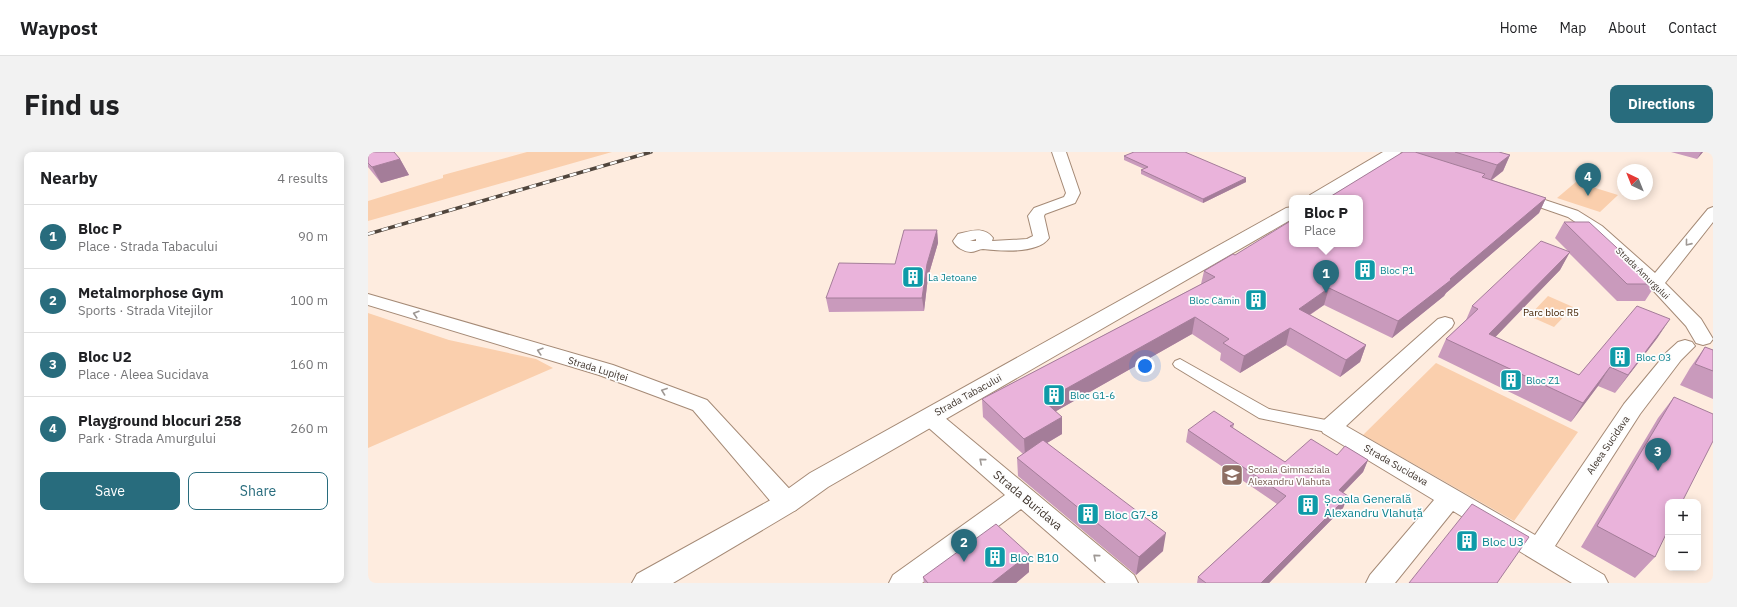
<!DOCTYPE html>
<meta charset="utf-8">
<style>
:root{--surface:#fff;--page:#f2f2f2;--text:#202124;--muted:#757577;--line:#e0e0e0;--accent:#286c7d}
body{margin:0;font-family:"IBM Plex Sans",sans-serif;background:var(--page);color:var(--text)}
.controls{position:absolute;right:12px;bottom:12px;display:grid;overflow:hidden;border-radius:8px;box-shadow:0 2px 10px #0003}
.controls button{width:36px;height:36px;display:grid;place-items:center;padding:0;border:0;border-bottom:1px solid var(--line);background:var(--surface);color:var(--text);font:20px sans-serif}
.compass{position:absolute;left:1249px;top:12px;width:36px;height:36px;border-radius:50%;background:var(--surface);box-shadow:0 2px 10px #0003;rotate:317deg}
.you{position:absolute;left:777px;top:214px;width:14px;height:14px;margin:-10px;border:3px solid #fff;border-radius:50%;background:#1a73e8;box-shadow:0 0 0 6px #1a73e833}
.badge{display:grid;place-items:center;width:26px;height:26px;border-radius:50%;background:var(--accent);color:#fff;font-size:13px;font-weight:700}
.pin{position:absolute;translate:-50% -33px;filter:drop-shadow(0 1px 2px #0008)}
.pin::after{content:'';position:absolute;top:21px;width:14px;height:12px;background:inherit;clip-path:polygon(0 0,100% 0,50% 100%)}
.popup{position:absolute;left:921px;top:43px;width:74px;height:52px;box-sizing:border-box;display:grid;place-content:center;border-radius:8px;background:var(--surface);filter:drop-shadow(0 1px 3px #0005);font-size:13px;white-space:nowrap;color:var(--muted)}
.popup b{font-size:15px;color:var(--text)}
.popup::after{content:'';position:absolute;left:50%;top:100%;margin-left:-8px;border:8px solid transparent;border-top-color:var(--surface)}
.list{margin:0;padding:0;list-style:none}
h2{display:flex;justify-content:space-between;align-items:center;height:52px;margin:0;padding:0 16px;font-size:17px}
h2 small{font-size:13px;font-weight:400;color:var(--muted)}
.list li{display:grid;grid-template-columns:26px 1fr auto;gap:12px;align-items:center;box-sizing:border-box;height:64px;padding:0 16px;border-top:1px solid var(--line)}
.list b{display:block;font-size:15px;white-space:nowrap}
.list p{margin:0;font-size:13px;white-space:nowrap;color:var(--muted)}
.list em{font-size:13px;font-style:normal;color:var(--muted)}
.actions{display:flex;gap:8px;padding:12px 16px}
.actions a{flex:1;padding:9px 0;border:1px solid var(--accent);border-radius:8px;text-align:center;font-size:14px;color:var(--accent)}
.actions .main{background:var(--accent);color:#fff}
.map{position:relative;flex:none;width:1345px;height:431px;overflow:hidden;border-radius:8px}
header{display:flex;align-items:center;gap:24px;box-sizing:border-box;height:56px;padding:0 20px;background:var(--surface);border-bottom:1px solid var(--line)}
header strong{font-size:19px}
nav{display:flex;gap:22px;margin-inline-start:auto;font-size:14px}
.intro{display:flex;align-items:center;justify-content:space-between;box-sizing:border-box;height:96px;padding:0 24px}
h1{margin:0;font-size:28px}
.button{padding:10px 18px;border-radius:8px;background:var(--accent);color:#fff;font-size:14px;font-weight:700}
main{display:flex;gap:24px;padding:0 24px}
aside{flex:1;background:var(--surface);border-radius:8px;box-shadow:0 2px 10px #0003}
.map>svg:first-child{display:block}
.green{fill:#facfad}
.lines{fill:none;stroke-linecap:round;stroke-linejoin:round}
.pedestrian-casing{stroke:#a58a76;stroke-width:2}
.minor-casing{stroke:#a58a76;stroke-width:2}
.tertiary-casing{stroke:#a58a76;stroke-width:2}
.pedestrian{fill:#fff;fill-rule:evenodd}
.minor{fill:#fff;fill-rule:evenodd}
.tertiary{fill:#fff;fill-rule:evenodd}
.rail-casing{stroke:#51463d;stroke-width:3.5}
.rail{stroke:#fdfdfd;stroke-width:2.5;stroke-dasharray:7;stroke-linecap:butt}
.wall{fill:#c99abc}
.shaded-wall{fill:#a47d99}
.building{fill:#eab3db;stroke:#a47d99}
.oneway{stroke:#9e9894}
.labels{text-anchor:middle;dominant-baseline:central;stroke-width:3.5;stroke-linejoin:round;paint-order:stroke}
.far-street-label{font-size:9px;fill:#3d322a;stroke:#fdfdfd}
.culture-label{font-size:10px;fill:#0d838f;stroke:#fdfdfd;text-anchor:start}
.park-label{font-size:10px;fill:#432100;stroke:#fdfdfd}
.street-label{font-size:10px;fill:#3d322a;stroke:#fdfdfd}
.education-label{font-size:10px;fill:#785e54;stroke:#fdfdfd;text-anchor:start}
.near-culture-label{font-size:12px;fill:#0d838f;stroke:#fdfdfd;text-anchor:start}
.near-street-label{font-size:12px;fill:#3d322a;stroke:#fdfdfd}
</style>
<header>
<strong>Waypost</strong>
<nav><a>Home</a><a>Map</a><a>About</a><a>Contact</a></nav>
</header>
<div class="intro"><h1>Find us</h1><a class="button">Directions</a></div>
<main>
<aside>
<h2>Nearby<small>4 results</small></h2>
<ul class="list">
<li><span class="badge">1</span><div><b>Bloc P</b><p>Place · Strada Tabacului</p></div><em>90 m</em></li>
<li><span class="badge">2</span><div><b>Metalmorphose Gym</b><p>Sports · Strada Vitejilor</p></div><em>100 m</em></li>
<li><span class="badge">3</span><div><b>Bloc U2</b><p>Place · Aleea Sucidava</p></div><em>160 m</em></li>
<li><span class="badge">4</span><div><b>Playground blocuri 258</b><p>Park · Strada Amurgului</p></div><em>260 m</em></li>
</ul>
<div class="actions"><a class="main">Save</a><a>Share</a></div>
</aside>
<div class="map">
<svg width="1345" height="431" viewBox="0 0 1345 431">
<rect width="100%" height="100%" fill="#feecdf"/>
<!-- green -->
<path class="green" d="M159,0h85l-244,69v-20l75,-23v-3z
M1208,30l42,13 -18,17 -43,-14z
M1180,144l25,11 -19,20 -25,-11z
M0,161l81,27 87,19 17,9 -185,80z
M1068,211l142,69 -64,89 -151,-86z"/>
<g class="lines">
<!-- pedestrian casing -->
<g class="pedestrian-casing">
<path id="pedestrian" d="M812,207l89,50 62,12 6,2 2,4 -2,4 -6,2 -72,-15 -84,-51 -2,-3 2,-3z"/>
</g>
<!-- minor casing -->
<g class="minor-casing">
<path id="minor" d="M684,0h14l14,41 -5,10 -30,11 -1,2 5,22c-11,16 -49,13 -66,11 -4,0 -8,3 -12,3 -7,0 -15,-5 -18,-11l5,-7c13,-3 26,-8 35,4l-1,3 35,-2 6,-3 -5,-20 6,-8 30,-11 2,-4zM608,87v2h-6z
M1150,39l60,20 24,15 53,47 53,-64 5,-2v15l-48,61 36,36 12,20 -3,4 -7,2 -7,-2 -10,-17 -36,-39 -60,-55 -22,-15 -55,-19 -2,-3 2,-3z
M0,142l245,71 94,35 89,96 3,7 -3,7 -9,3 -9,-3 -85,-100 -94,-35 -231,-70z
M1077,165l7,2 2,4 -2,4 -106,99 189,109 89,-131 43,-52 11,-10 7,-2 7,2 3,4 -14,14 -41,54 -85,132 49,29 4,8h-36l-119,-72 -58,72h-29l4,-8 64,-75 -111,-67 -3,-6 3,-6 115,-102z
M562,257l8,3 196,163 4,8h-32l-85,-74 -99,74h-33l4,-8 112,-80 -83,-73 -3,-5 3,-5z"/>
</g>
<!-- tertiary casing -->
<g class="tertiary-casing">
<path id="tertiary" d="M1015,0h18l-2,3 -71,43h-20l2,-3z
M924,55v12l-464,268 -32,23 -123,73h-41l5,-9 141,-78 32,-23 476,-265z"/>
</g>
<!-- pedestrian -->
<use href="#pedestrian" class="pedestrian"/>
<!-- minor -->
<use href="#minor" class="minor"/>
<!-- tertiary -->
<use href="#tertiary" class="tertiary"/>
<!-- rail casing -->
<g class="rail-casing">
<path id="rail" d="M0,82l283,-82"/>
</g>
<!-- rail -->
<use href="#rail" class="rail"/>
</g>
<!-- wall -->
<path class="wall" d="M0,0l32,7 9,16 -28,8 -13,-16z
M1049,0h82l11,3 -7,16 -11,9 54,18 -7,15 -93,80 -2,3 -52,42 -68,-33 -14,10 56,30 -6,17 -20,15 -54,-32 -46,28 -20,-13 1,-7 -29,-19 -136,77 6,23 -15,9 116,108 -27,24 -118,-99 -1,-18 6,-4 -40,-37 -1,-18 219,-115 3,-13 31,-16 182,-102z
M1303,0h32l-6,7z
M756,4l122,22v4l-43,21 -62,-29v-4l3,-1 -20,-9z
M1196,70l92,62 -11,17h-28l-48,-48 -9,17 -65,67 84,38 79,-38 -43,56 -17,-7 -27,36 -133,-65 8,-18 20,-19 6,-14 96,-55 -13,-13z
M569,78l1,13 -10,34 -4,34 -95,1 -3,-14 69,-34z
M1337,195l8,3v49l-33,-14 10,-17z
M1306,245l-19,160 -20,21 -54,-31 77,-129z
M866,272l-1,4 52,34 52,-7 31,5 -5,12 -20,21 5,3 -5,12 -74,75h-72l1,-6 79,-73 -91,-62 2,-12z
M661,402v18l-13,11h-92l-1,-6z"/>
<!-- shaded-wall -->
<path class="shaded-wall" d="M1333,0h2l-6,7z
M1142,3l-7,16 -13,10 7,-16z
M32,7l9,16 -28,8 -9,-16z
M878,26v4l-43,21v-4z
M1178,46l-7,15 -93,80 -2,3 -52,42 6,-17z
M569,78l1,13 -10,34 -4,34 -2,-13 5,-34z
M1202,100l-10,18 -80,83 9,-19z
M961,136l-5,17 -30,20 5,-16z
M827,165l-3,17 -148,84v-17z
M1302,167l-12,18 -43,56 13,-18z
M922,176l-4,17 -46,28 4,-17z
M998,193l-6,17 -20,15 6,-17z
M1242,215l-12,19 -27,36 12,-19z
M694,265v17l-37,22 -1,-17z
M1000,308l-5,12 -29,30 5,-12z
M980,344l-5,12 -74,75h-8z
M798,381l-3,18 -27,24 3,-18z
M661,402v18l-13,11h-24z"/>
<!-- building -->
<path class="building" d="M0,0h26l6,7 -28,8 -4,-4z
M766,0h51l61,26 -43,21 -62,-29 7,-3 -24,-11z
M1035,0h12l70,22 -3,3 64,21 -96,81 1,1 -53,41 -69,-33 -30,21 67,36 -20,15 -56,-32 -46,28 -21,-13 6,-4 -34,-22 -151,84 18,16 -38,22 -42,-40 233,-122 -11,-6 29,-17 2,1 57,-35v24h68v-46h-32z
M1087,0h44l11,3 -13,10z
M1196,70h25l67,62h-29z
M536,78h33l-10,34 -5,34h-96l13,-35 56,1z
M1173,89l29,11 -81,82 90,41 58,-69 33,13 -42,56 -18,-8 -27,36 -137,-64 32,-30 -6,-3z
M1337,195l8,3v21l-18,-7z
M1306,245l39,17v27l-31,61h-14v28l-13,27 -58,-31z
M846,259l20,13 -4,2 55,36 26,-23 26,16 8,-9 23,14 -29,30 9,6 -87,87h-55l-8,-6 88,-81 -98,-66z
M675,288l123,93 -27,24 -122,-99z
M1104,352l57,33 -32,46h-88z
M628,372l33,30 -37,29h-64l-5,-6z"/>
<!-- one-way arrows -->
<defs><path id="oneway-chevron" d="M-2-3.5L2.5 0L-2 3.5" fill="none" stroke-width="1.6" stroke-linecap="round" stroke-linejoin="round"/></defs>
<g class="oneway">
<use href="#oneway-chevron" transform="translate(1320 91) rotate(129)"/>
<use href="#oneway-chevron" transform="translate(48 162) rotate(-163)"/>
<use href="#oneway-chevron" transform="translate(172 199) rotate(-163)"/>
<use href="#oneway-chevron" transform="translate(296 239) rotate(-160)"/>
<use href="#oneway-chevron" transform="translate(614 309) rotate(-139)"/>
<use href="#oneway-chevron" transform="translate(728 405) rotate(-140)"/>
</g>
<!-- icons -->
<defs>
<g id="building-square" transform="scale(1.15)"><rect x="-9" y="-9" width="18" height="18" rx="4" fill="#0f9aa8" stroke="#fdfdfd"/><path d="M-4-6H4V6H1V3H-1V6H-4ZM-2.5-4.3h1.7v1.8h-1.7ZM.8-4.3h1.7v1.8H.8ZM-2.5-1h1.7V.8h-1.7ZM.8-1h1.7V.8H.8Z" fill="#fff"/></g>
<g id="school-square" transform="scale(1.15)"><rect x="-9" y="-9" width="18" height="18" rx="4" fill="#8d6e63" stroke="#fdfdfd"/><path d="M0-5L7-2L0 1L-7-2ZM-4 1L0 2.5L4 1V4Q0 6-4 4Z" fill="#fff"/></g>
</defs>
<g fill-rule="evenodd">
<use href="#building-square" x="997" y="118"/>
<use href="#building-square" x="545" y="125"/>
<use href="#building-square" x="888" y="148"/>
<use href="#building-square" x="1252" y="205"/>
<use href="#building-square" x="1143" y="228"/>
<use href="#building-square" x="686" y="243"/>
<use href="#school-square" x="864" y="323"/>
<use href="#building-square" x="940" y="353"/>
<use href="#building-square" x="720" y="362"/>
<use href="#building-square" x="1099" y="389"/>
<use href="#building-square" x="627" y="405"/>
</g>
<g class="labels">
<!-- far-street labels -->
<g class="far-street-label">
<text transform="translate(1275 121) rotate(44)">Strada Amurgului</text>
</g>
<!-- culture labels -->
<g class="culture-label">
<text x="1012" y="118">Bloc P1</text>
<text x="560" y="125">La Jetoane</text>
<text x="872" y="148" text-anchor="end">Bloc Cămin</text>
<text x="1268" y="205">Bloc O3</text>
<text x="1158" y="228">Bloc Z1</text>
<text x="702" y="243">Bloc G1-6</text>
</g>
<!-- park labels -->
<g class="park-label">
<text x="1183" y="160">Parc bloc R5</text>
</g>
<!-- street labels -->
<g class="street-label">
<text transform="translate(230 217) rotate(17)">Strada Lupiței</text>
<text transform="translate(600 243) rotate(-29)">Strada Tabacului</text>
<text transform="translate(1240 293) rotate(-56)">Aleea Sucidava</text>
<text transform="translate(1028 313) rotate(30)">Strada Sucidava</text>
</g>
<!-- education labels -->
<g class="education-label">
<text x="880" y="317">Scoala Gimnaziala<tspan x="880" dy="12">Alexandru Vlahuta</tspan></text>
</g>
<!-- near-culture labels -->
<g class="near-culture-label">
<text x="956" y="346">Școala Generală<tspan x="956" dy="14">Alexandru Vlahuță</tspan></text>
<text x="736" y="362">Bloc G7-8</text>
<text x="1114" y="389">Bloc U3</text>
<text x="642" y="405">Bloc B10</text>
</g>
<!-- near-street labels -->
<g class="near-street-label">
<text transform="translate(660 348) rotate(40)">Strada Buridava</text>
</g>
</g>
</svg>
<div class="controls">
<button>+</button>
<button>−</button>
</div>
<svg class="compass" viewBox="-18 -18 36 36"><path d="M0-13l5 13h-10z" fill="#e53935"/><path d="M0 13l5-13h-10z" fill="#757577"/></svg>
<div class="you"></div>
<div class="pin badge" style="left:958px;top:141px">1</div>
<div class="popup"><b>Bloc P</b>Place</div>
<div class="pin badge" style="left:596px;top:410px">2</div>
<div class="pin badge" style="left:1290px;top:319px">3</div>
<div class="pin badge" style="left:1220px;top:44px">4</div>
</div>
</main>
